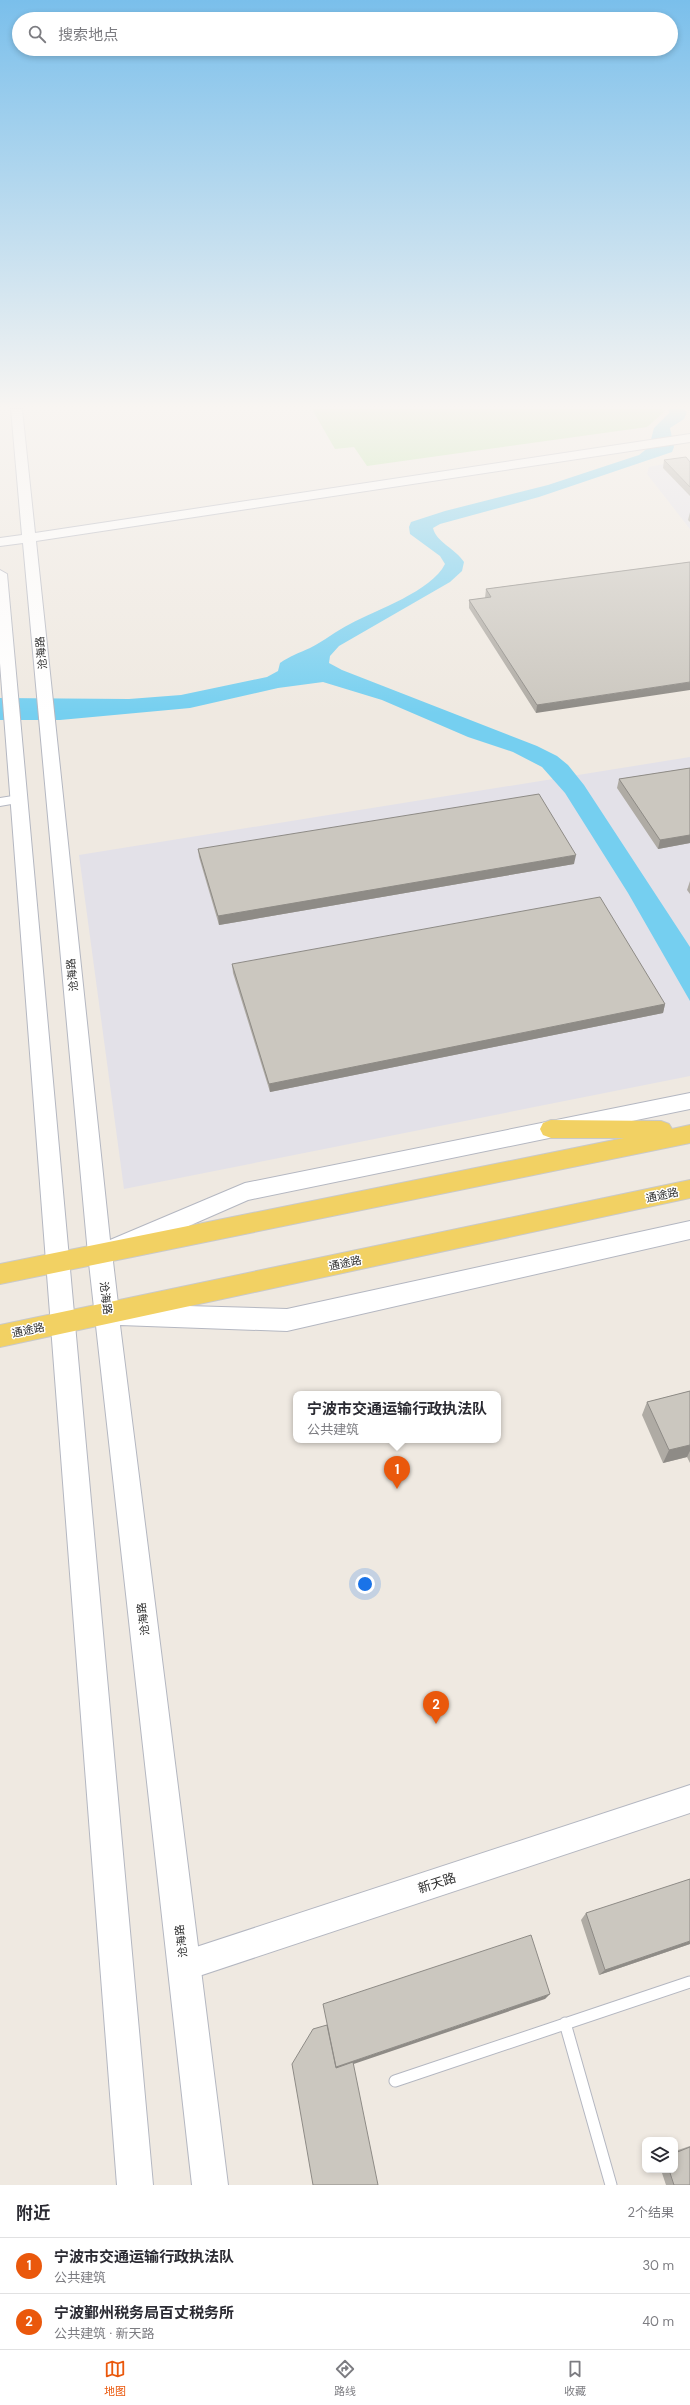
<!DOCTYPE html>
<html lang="zh">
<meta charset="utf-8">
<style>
:root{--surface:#fff;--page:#f2f2f3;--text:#2b2b33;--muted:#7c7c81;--line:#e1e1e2;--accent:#ea580c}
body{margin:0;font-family:"DM Sans","Noto Sans SC",sans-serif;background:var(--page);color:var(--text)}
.controls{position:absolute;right:12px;bottom:12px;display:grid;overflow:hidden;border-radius:8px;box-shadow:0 2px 6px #0003}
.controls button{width:36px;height:36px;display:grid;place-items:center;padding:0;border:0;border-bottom:1px solid var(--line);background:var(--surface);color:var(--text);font:20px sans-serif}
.you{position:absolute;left:365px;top:1584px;width:14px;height:14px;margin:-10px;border:3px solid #fff;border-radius:50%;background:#1a73e8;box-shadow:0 0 0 6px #1a73e833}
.badge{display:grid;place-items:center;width:26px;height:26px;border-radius:50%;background:var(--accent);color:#fff;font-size:13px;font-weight:700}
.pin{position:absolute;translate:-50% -33px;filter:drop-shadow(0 1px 2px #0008)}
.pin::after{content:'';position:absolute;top:21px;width:14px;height:12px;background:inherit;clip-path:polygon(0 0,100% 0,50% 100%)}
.popup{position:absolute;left:293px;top:1391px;width:208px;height:52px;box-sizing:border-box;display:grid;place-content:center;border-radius:8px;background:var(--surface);filter:drop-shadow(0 1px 3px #0005);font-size:13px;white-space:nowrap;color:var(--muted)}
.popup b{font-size:15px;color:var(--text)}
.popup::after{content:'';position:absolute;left:50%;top:100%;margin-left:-8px;border:8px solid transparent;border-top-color:var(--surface)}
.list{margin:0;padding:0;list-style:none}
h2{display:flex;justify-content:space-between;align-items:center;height:52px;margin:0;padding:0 16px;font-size:17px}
h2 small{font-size:13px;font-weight:400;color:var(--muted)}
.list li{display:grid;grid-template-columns:26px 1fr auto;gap:12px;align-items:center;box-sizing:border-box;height:56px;padding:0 16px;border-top:1px solid var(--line)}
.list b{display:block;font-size:15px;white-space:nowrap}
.list p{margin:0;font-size:13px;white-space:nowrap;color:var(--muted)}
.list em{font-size:13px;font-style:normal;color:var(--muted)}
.icon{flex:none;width:22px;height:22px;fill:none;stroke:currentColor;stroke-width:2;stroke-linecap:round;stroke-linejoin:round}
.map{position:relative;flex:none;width:690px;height:2185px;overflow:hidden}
.search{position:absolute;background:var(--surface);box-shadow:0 2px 6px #0003;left:12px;right:12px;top:12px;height:44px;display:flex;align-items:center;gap:10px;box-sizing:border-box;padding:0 14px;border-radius:22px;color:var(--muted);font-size:15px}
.sheet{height:164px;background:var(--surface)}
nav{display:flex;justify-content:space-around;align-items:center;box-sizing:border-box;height:56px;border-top:1px solid var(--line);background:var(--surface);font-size:11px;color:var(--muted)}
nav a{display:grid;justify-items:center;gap:2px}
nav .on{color:var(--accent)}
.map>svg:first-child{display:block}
.industrial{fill:#e3e1e8}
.green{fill:#b6e59e}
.water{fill:#75cff0}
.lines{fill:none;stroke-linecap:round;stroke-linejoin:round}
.service-casing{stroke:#b4b7c1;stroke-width:13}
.minor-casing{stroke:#b4b7c1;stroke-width:2}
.tertiary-casing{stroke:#b4b7c1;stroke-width:2}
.secondary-casing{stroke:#b4b7c1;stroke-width:2}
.primary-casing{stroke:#c9c9c9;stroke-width:2}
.service{stroke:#fff;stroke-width:11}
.minor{fill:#fff;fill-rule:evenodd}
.tertiary{fill:#fff;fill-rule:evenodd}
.secondary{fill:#fff;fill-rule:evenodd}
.primary{fill:#f2d163;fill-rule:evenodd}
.wall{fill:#afaba4}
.shaded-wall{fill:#8e8b86}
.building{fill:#cbc7bf;stroke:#8e8b86}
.labels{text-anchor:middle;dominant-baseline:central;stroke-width:3;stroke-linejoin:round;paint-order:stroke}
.street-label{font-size:11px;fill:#2e2e2e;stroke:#fff}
.near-street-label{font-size:13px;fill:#2e2e2e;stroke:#fff}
</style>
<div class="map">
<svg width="690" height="2185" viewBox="0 0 690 2185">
<rect width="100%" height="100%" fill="#efe9e1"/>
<!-- industrial -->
<path class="industrial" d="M690,459v70l-43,-55 2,-7z
M690,757v319l-566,113 -45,-334z"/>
<!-- green -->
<path class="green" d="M312,409h350l2,3 -17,15 -280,39 -13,-19 -19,2z"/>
<!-- water -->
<path class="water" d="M669,409h15l3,3 -3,7 -14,9 4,19 -2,5 -133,45 -99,27 -7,4c3,14 23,21 31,34l-2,9 -12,11 -111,64 -9,10 -1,7 13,7 195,76 20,10 11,9 16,20 106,162v54l-62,-108 -63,-100 -23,-26 -29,-15 -45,-15 -86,-37 -59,-18 -45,6 -88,20 -130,12h-60v-22l129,1 52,-4 86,-18 11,-6 2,-8c10,-7 19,-10 30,-15 14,-7 26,-17 40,-24 26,-14 82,-33 95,-60l-5,-8 -30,-22 -1,-7 2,-5 34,-11 103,-26 91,-30 10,-8 5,-19 15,-15z"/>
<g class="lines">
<!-- service casing -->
<g class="service-casing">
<path id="service" d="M565,2023l46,162
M395,2081l295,-99"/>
</g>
<!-- minor casing -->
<g class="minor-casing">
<path id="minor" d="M19,795l6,4 -2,3 -23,4v-8z"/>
</g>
<!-- tertiary casing -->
<g class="tertiary-casing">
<path id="tertiary" d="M690,1785v28l-506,168 -11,-4 -4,-11 4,-11 11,-4z"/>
</g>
<!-- secondary casing -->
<g class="secondary-casing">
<path id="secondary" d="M11,409h11l13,124 655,-99v8l-654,99 74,699 135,-57 445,-90v16l-442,91 -121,53 -8,3 -7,-3 6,51 169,5 403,-88v18l-403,92 -167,-6 108,860h-36l-104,-931 -65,-711 -23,3v-8l22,-3z
M0,570l7,4 146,1611h-36l-117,-1522z"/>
</g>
<!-- primary casing -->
<g class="primary-casing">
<path id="primary" d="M551,1120l110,1 8,3 3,5 18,-4v18l-690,141v-20l624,-126h-73l-8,-3 -3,-6 3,-6z
M690,1180v18l-690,149v-22z"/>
</g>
<!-- service -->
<use href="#service" class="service"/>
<!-- minor -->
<use href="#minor" class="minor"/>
<!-- tertiary -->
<use href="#tertiary" class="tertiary"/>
<!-- secondary -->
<use href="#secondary" class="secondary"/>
<!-- primary -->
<use href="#primary" class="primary"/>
</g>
<!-- wall -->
<path class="wall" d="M664,460l26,2v34l-27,-28z
M690,512v10l-2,-2z
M690,562l-154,151 -67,-105v-8l16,-2 1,-9z
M690,768v75l-32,6 -41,-61 2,-9z
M198,849l376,15 -355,61 -20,-68z
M690,881v13l-3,-4z
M232,964l433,40 -2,9 -393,79 -37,-119z
M690,1391v72l-3,-6 -24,6 -21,-48 5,-13z
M586,1913l104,31 -91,31 -18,-55z
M690,2146v39h-24l-5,-15h14v-19z"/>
<!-- shaded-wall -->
<path class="shaded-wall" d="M690,682v8l-154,23 1,-8z
M690,835v8l-32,6 2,-9z
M576,855l-2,9 -355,61 -1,-9z
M665,1004l-2,9 -393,79 -1,-8z
M690,1445v6l-3,6 -24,6 6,-13z
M690,1941v3l-91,31 6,-5z
M550,1994l-5,5 -209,71v-3z"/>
<!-- building -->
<path class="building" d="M686,457l4,5v25l-26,-27z
M690,562v120l-153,23 -68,-105 22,-3 -5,-8z
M690,768v67l-30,5 -41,-61z
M539,794l37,61 -358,61 -20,-67z
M600,897l65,107 -396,80 -37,-120z
M690,1391v54l-21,5 -22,-48z
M690,1879v62l-85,29 -19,-57z
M531,1935l19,59 -214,73 -13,-63z
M327,2025l9,43 17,-6 25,123h-65l-21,-121 21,-35z
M690,2147v38h-16l-5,-15h6v-17z"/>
<!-- sky -->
<linearGradient id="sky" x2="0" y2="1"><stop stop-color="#7abfeb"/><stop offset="0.57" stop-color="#f8f5f2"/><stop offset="1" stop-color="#f8f5f2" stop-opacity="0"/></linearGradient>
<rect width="690" height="714" fill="url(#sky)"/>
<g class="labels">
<!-- street labels -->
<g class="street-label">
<text transform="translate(41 653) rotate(-96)">沧海路</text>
<text transform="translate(72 975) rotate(-96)">沧海路</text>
<text transform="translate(662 1195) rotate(-12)">通途路</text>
<text transform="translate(345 1263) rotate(-12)">通途路</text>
<text transform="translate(106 1298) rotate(83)">沧海路</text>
<text transform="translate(28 1330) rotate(-12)">通途路</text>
<text transform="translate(143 1619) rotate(-97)">沧海路</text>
<text transform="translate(181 1941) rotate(-97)">沧海路</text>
</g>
<!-- near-street labels -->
<g class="near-street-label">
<text transform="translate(437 1883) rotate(-18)">新天路</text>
</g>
</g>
</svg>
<div class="controls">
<button><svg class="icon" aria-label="layers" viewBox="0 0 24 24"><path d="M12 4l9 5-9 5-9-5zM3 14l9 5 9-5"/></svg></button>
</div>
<div class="you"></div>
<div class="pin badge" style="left:397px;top:1489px">1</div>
<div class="popup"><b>宁波市交通运输行政执法队</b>公共建筑</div>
<div class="pin badge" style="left:436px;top:1724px">2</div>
<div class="search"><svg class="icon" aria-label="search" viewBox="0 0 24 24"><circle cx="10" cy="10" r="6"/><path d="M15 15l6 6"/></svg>搜索地点</div>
</div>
<section class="sheet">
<h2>附近<small>2个结果</small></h2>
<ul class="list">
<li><span class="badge">1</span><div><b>宁波市交通运输行政执法队</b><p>公共建筑</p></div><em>30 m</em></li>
<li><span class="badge">2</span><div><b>宁波鄞州税务局百丈税务所</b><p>公共建筑 · 新天路</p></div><em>40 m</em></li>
</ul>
</section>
<nav>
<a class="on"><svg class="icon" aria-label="map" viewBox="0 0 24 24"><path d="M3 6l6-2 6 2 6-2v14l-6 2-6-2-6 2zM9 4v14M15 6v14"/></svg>地图</a>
<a><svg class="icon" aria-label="directions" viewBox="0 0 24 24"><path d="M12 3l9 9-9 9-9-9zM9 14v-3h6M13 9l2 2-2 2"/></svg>路线</a>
<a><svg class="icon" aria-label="saved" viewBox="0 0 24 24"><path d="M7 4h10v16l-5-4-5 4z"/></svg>收藏</a>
</nav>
